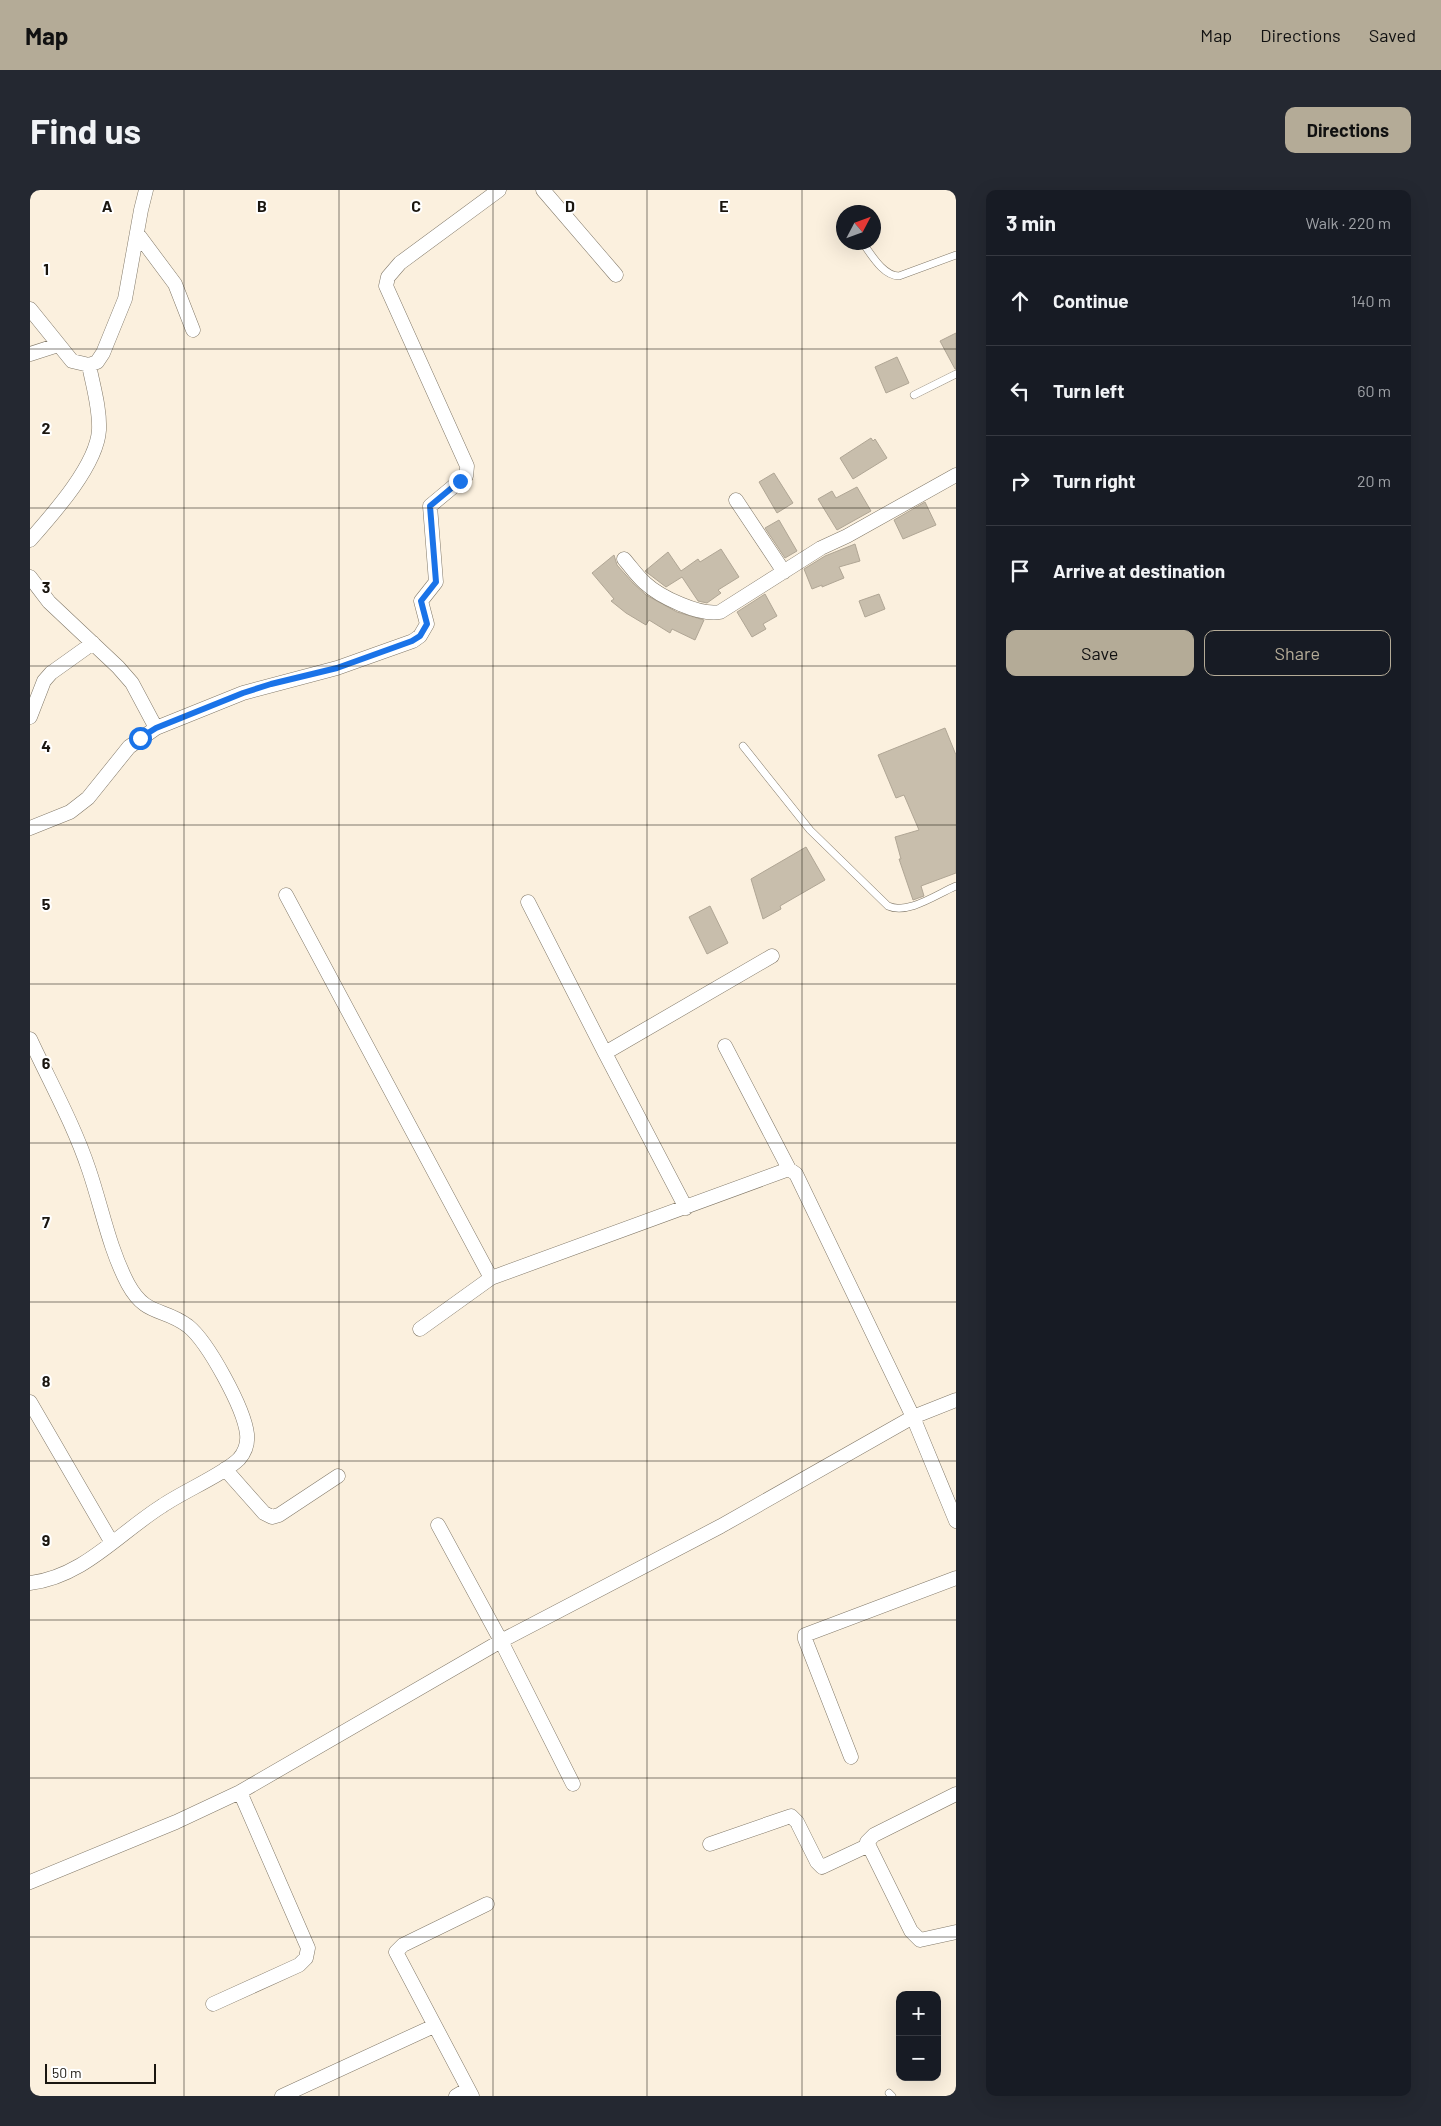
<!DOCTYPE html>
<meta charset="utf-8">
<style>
:root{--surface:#171b24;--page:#242831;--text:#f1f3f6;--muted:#9ea1a6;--line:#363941;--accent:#b4ab97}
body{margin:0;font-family:Barlow,sans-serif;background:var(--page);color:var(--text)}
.controls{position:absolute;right:15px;bottom:15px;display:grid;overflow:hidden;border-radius:10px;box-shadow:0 5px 20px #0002}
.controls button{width:45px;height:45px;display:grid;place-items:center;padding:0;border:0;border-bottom:1px solid var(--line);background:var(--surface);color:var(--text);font:25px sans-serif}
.compass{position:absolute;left:806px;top:15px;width:45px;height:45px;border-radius:50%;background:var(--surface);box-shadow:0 5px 20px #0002;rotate:49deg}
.scale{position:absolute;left:15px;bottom:12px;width:111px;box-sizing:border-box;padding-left:5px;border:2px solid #1a1610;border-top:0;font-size:14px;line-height:18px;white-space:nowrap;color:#1a1610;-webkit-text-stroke:4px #fff;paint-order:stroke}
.stop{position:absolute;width:15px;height:15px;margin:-11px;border:4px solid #1a73e8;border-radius:50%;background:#fff}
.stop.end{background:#1a73e8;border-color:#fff;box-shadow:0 1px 5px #0008}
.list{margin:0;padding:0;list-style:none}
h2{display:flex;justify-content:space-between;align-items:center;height:65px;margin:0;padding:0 20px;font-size:21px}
h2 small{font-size:16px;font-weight:400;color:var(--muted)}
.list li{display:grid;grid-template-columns:32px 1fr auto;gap:15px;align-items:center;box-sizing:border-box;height:90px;padding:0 20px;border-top:1px solid var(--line)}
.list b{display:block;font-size:19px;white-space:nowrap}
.list em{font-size:16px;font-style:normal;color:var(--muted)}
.actions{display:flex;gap:10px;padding:15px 20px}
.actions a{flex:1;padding:11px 0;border:1px solid var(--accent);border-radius:10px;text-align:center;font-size:18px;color:var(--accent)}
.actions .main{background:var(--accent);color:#111}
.icon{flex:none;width:28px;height:28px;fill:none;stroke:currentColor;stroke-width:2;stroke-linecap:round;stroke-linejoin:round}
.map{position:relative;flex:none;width:926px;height:1906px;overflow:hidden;border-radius:10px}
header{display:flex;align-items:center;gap:30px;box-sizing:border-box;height:70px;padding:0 25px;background:var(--accent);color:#111}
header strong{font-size:24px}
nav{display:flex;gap:28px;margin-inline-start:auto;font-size:18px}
.intro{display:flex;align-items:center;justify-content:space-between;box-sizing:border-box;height:120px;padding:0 30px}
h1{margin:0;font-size:35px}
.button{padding:12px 22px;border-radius:10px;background:var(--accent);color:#111;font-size:18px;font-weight:700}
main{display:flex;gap:30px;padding:0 30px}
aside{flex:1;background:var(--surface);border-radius:10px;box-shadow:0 5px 20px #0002}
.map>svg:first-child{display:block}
.building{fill:#c8beac;stroke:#b0a695}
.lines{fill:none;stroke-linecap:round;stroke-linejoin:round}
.service-casing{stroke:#817868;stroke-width:8}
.minor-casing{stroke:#817868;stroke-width:15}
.service{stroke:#fff;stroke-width:7}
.minor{stroke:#fff;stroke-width:14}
.route{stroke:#1a73e8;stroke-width:6}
.grid{fill:none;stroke:#1a1610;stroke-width:1;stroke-opacity:0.55}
.grid-label{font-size:16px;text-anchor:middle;font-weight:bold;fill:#1a1610;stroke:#fff;stroke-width:4;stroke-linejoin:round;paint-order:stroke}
</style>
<header>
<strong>Map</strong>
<nav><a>Map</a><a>Directions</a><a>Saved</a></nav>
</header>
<div class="intro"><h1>Find us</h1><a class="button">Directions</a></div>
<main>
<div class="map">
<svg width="926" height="1906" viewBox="0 0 926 1906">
<rect width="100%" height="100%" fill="#fbf0de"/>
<!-- building -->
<path class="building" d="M926,143v36h-1l-15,-28z
M867,167l12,26 -23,10 -11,-26z
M841,248l2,3 2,-2 12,19 -34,21 -13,-21z
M744,283l19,30 -16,10 -18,-31z
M827,297l14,24 -34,19 -19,-31 14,-8 4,7z
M895,312l11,23 -33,14 -9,-19z
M749,330l18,31 -12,7 -20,-30z
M825,354l5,17 -21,6 5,11 -22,9v-2l-10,4 -8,-20 21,-13z
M691,359l18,28 -21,13 3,3 -14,10 -9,-2 -16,-24 -16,10 -21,-16 23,-19 13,19 17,-12 2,3z
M584,365l3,10 16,18 13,12 31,17 27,8 -9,20 -23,-11 -2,4 -21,-13 -3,5 -20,-12 -15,-12 3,-2 -22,-26z
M735,404l12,22 -14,8 3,5 -14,8 -15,-25z
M849,404l6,15 -20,8 -6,-16z
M915,538l11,27v118l-35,13 3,10 -11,4 -14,-41h2l-6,-22 24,-7 -15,-35 -8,3 -18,-43z
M776,657l19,33 -45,26 1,3 -18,10 -12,-40z
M680,716l18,37 -21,11 -18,-37z"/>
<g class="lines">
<!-- service casing -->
<g class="service-casing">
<path id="service" d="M832,52c9,12 21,34 37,34l57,-21
M884,205l42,-21
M713,556l67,84 78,76c20,9 49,-12 68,-20
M859,1903l3,3"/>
</g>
<!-- minor casing -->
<g class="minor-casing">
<path id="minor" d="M513,0l73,85
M107,43l38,51 18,46
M0,119l42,52 17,4 8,-3 6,-9 22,-54 16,-89 5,-20
M0,164l28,-9
M706,310l48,72
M0,350c23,-26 67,-75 69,-110 1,-22 -6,-44 -10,-65
M594,369c7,8 13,17 21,24 15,14 55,33 75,29l101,-64 26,-12 109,-61
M0,387l19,25 69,65 14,16 24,45
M0,527l14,-36 7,-8 42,-30
M0,638l40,-16 18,-14 41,-51 27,-19 87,-35 94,-25 76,-27 7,-5 7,-12 -6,-23 15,-19 -6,-76 36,-30 1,-10 -81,-180 2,-9 12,-14 99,-73
M256,705l205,383
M498,712l77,151
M0,849c20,43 44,86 59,131 13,38 20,78 39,114 18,33 35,23 60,42 20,16 56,82 59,108 1,9 -2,18 -8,25 -15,15 -57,33 -77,47 -43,27 -79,71 -132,77
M695,856l64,123
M656,1018l-81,-155 167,-97
M390,1139l71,-51 298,-109 7,5 117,243 43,104
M0,1212l82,141
M195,1279l39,44 8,4 7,-2 59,-39
M408,1335l63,116 72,143
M821,1567l-46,-118v-4l151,-57
M926,1604l-82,41 -7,7 44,89 9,9 36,-8
M680,1654l81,-28 6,6 20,40 5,5 47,-22
M0,1692l146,-60 64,-30 261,-151 220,-115 192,-109 43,-17
M183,1814l86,-39 7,-7 2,-10 -68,-156
M252,1906l152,-70
M426,1906l12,-7
M442,1906l-76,-144 7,-7 84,-41"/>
</g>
<!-- service -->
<use href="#service" class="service"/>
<!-- minor -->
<use href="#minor" class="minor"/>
</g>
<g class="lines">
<!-- route -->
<path class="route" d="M110,548l16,-10 87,-35 28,-9 66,-16 75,-27 8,-5 7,-12 -6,-23 15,-19 -6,-76 30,-25"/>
</g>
<!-- grid -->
<path class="grid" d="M154,0v1906M309,0v1906M463,0v1906M617,0v1906M772,0v1906M0,159h926M0,318h926M0,476h926M0,635h926M0,794h926M0,953h926M0,1112h926M0,1271h926M0,1430h926M0,1588h926M0,1747h926"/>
<g class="grid-label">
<text x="77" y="22">A</text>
<text x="232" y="22">B</text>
<text x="386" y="22">C</text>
<text x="540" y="22">D</text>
<text x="694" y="22">E</text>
<text x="16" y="85">1</text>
<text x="16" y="244">2</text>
<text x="16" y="403">3</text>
<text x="16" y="562">4</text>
<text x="16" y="720">5</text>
<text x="16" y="879">6</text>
<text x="16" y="1038">7</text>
<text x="16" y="1197">8</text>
<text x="16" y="1356">9</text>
</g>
</svg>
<div class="controls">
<button>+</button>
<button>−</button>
</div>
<svg class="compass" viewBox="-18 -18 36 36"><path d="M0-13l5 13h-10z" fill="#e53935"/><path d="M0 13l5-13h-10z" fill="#9ea1a6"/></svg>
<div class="scale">50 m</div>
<div class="stop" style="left:110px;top:548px"></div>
<div class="stop end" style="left:430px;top:291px"></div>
</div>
<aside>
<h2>3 min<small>Walk · 220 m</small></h2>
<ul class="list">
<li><svg class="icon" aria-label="ahead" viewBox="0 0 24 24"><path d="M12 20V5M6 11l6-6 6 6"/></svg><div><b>Continue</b></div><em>140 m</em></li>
<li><svg class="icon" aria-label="left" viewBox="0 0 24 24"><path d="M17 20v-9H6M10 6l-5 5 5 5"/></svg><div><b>Turn left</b></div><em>60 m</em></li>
<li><svg class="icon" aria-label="right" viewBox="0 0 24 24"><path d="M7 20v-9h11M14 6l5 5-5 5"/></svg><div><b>Turn right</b></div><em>20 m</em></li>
<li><svg class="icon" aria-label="arrive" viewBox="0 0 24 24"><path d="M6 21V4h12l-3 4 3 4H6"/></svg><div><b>Arrive at destination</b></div></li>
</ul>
<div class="actions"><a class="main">Save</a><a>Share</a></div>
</aside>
</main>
